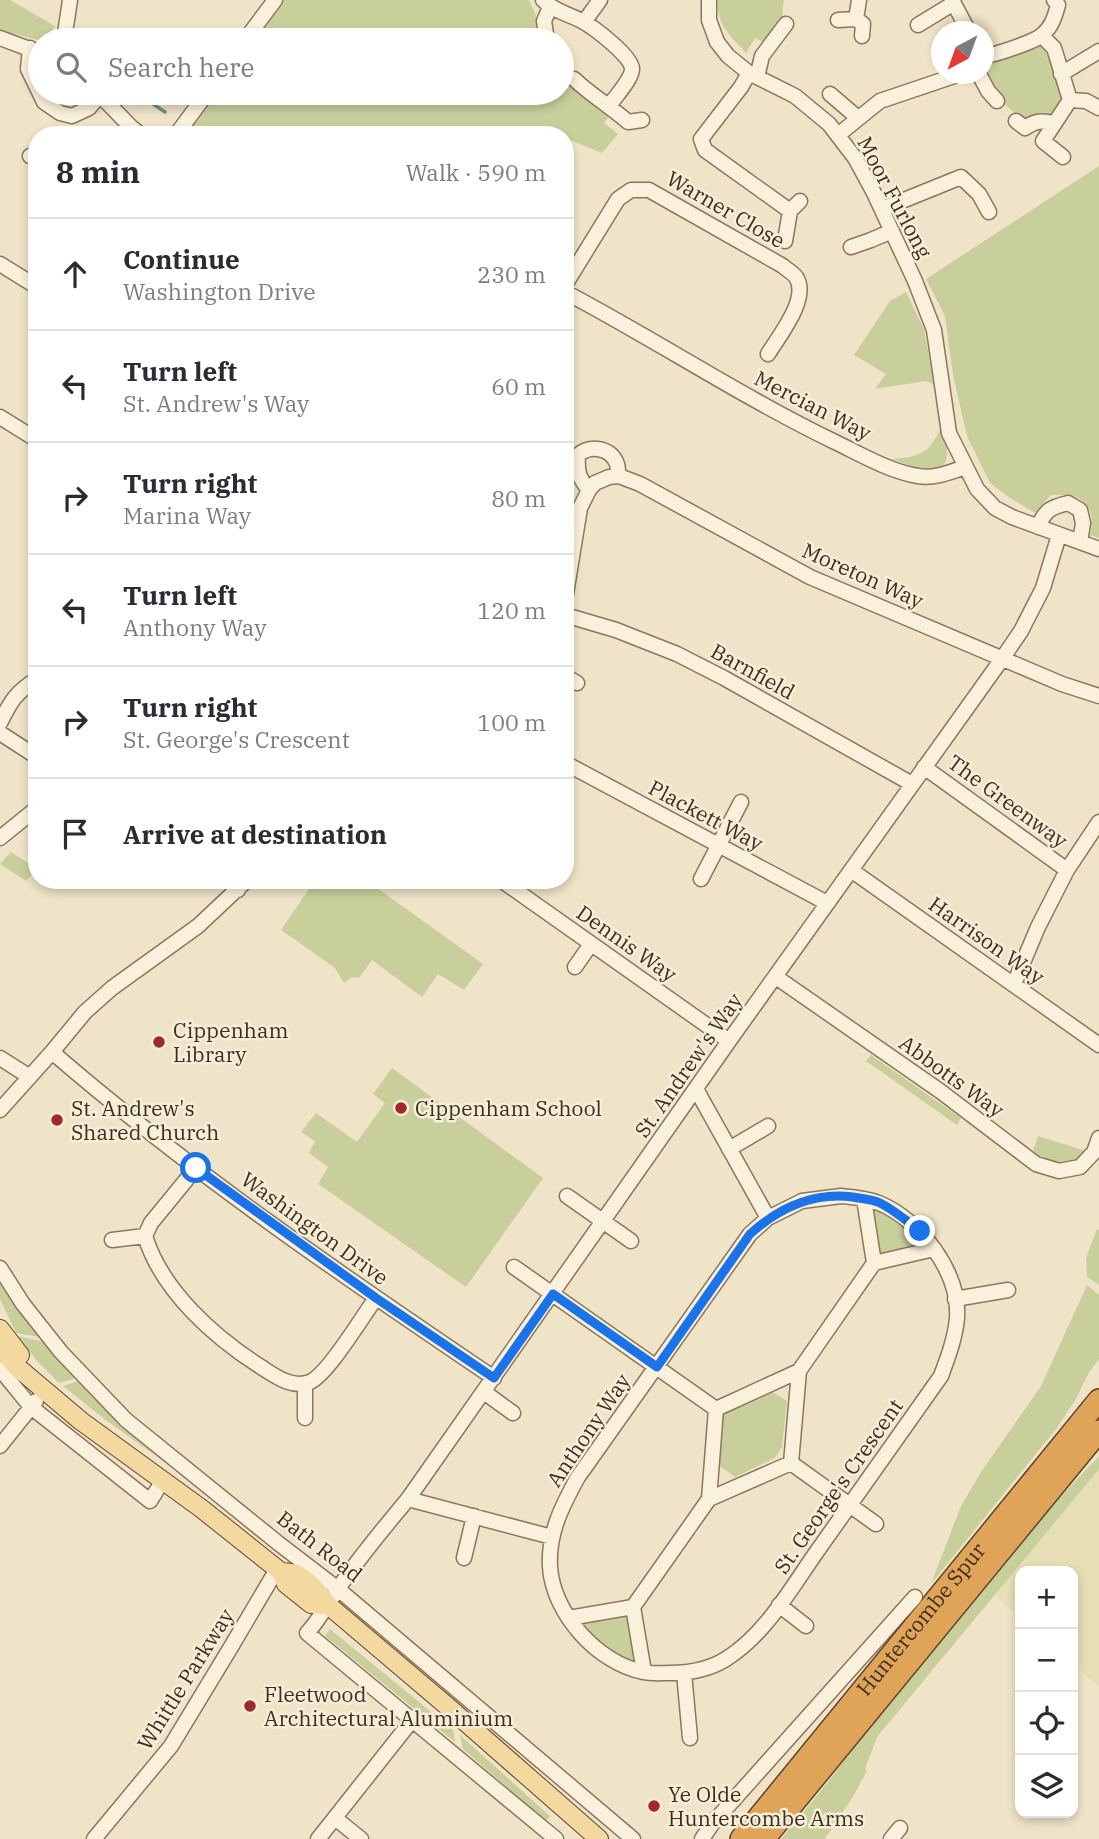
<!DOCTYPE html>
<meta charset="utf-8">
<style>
:root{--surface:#fff;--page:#f2f2f3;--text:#2b2b33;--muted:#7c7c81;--line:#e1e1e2}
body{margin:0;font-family:"IBM Plex Serif",serif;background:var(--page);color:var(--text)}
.controls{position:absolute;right:21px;bottom:21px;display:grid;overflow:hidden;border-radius:14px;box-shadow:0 4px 10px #0003}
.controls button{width:63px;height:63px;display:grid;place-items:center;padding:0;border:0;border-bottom:2px solid var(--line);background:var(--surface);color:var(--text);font:35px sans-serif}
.compass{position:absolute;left:931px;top:21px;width:63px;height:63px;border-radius:50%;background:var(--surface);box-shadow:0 4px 10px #0003;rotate:221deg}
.stop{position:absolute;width:21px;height:21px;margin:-16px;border:5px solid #1a73e8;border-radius:50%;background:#fff}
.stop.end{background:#1a73e8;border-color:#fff;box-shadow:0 2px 7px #0008}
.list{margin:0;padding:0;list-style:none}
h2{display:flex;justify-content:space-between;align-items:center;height:91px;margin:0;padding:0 28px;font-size:30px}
h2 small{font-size:23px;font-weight:400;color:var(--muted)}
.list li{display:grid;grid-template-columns:46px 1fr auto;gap:21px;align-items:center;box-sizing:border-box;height:112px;padding:0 28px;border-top:2px solid var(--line)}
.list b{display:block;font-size:26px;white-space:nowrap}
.list p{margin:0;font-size:23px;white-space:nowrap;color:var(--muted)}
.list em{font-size:23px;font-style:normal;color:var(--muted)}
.icon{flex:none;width:38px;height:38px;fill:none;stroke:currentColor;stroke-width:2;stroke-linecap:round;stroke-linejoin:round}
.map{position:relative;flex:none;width:1099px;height:1839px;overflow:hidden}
.search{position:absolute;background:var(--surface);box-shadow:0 4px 10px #0003;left:28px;top:28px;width:546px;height:77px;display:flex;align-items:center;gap:18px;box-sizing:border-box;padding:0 24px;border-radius:38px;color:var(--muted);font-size:26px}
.panel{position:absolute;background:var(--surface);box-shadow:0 4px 10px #0003;left:28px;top:126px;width:546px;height:763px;border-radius:28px}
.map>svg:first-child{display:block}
.farmland{fill:#e6deb5}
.green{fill:#c9cf9b}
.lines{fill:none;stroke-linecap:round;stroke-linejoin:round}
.stream{stroke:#6f938a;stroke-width:3.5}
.minor-casing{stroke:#8d765c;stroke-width:17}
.major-casing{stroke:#5b4430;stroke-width:20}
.highway-casing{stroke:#5b4430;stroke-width:24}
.minor{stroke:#faf1dc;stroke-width:14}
.major{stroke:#f3d9a0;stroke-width:18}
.highway{stroke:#e0a458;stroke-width:21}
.route{stroke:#1a73e8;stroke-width:9}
.poi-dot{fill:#9e2a2b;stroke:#f7eed8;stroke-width:2.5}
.labels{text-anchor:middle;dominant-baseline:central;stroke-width:5;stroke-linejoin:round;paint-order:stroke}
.street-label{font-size:21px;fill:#3d2e20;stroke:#f7eed8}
.poi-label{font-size:21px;fill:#3d2e20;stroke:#f7eed8;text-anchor:start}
</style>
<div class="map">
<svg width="1099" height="1839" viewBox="0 0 1099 1839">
<rect width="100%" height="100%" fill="#f0e4c8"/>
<!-- farmland -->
<path class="farmland" d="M1099,1469v218l-26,-23v-93h-53v47l-26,-24z"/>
<!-- green -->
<path class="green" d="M0,0h10l45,26 -7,9 -10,5 -38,-10z
M282,0h247l12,27 3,13h-292z
M718,0h66l-2,17 -16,24 -3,1 -8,-4 -9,15c-15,-17 -30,-28 -28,-53z
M1036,44l5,1 6,8h3l6,29 7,17 -11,17 -12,-1 -15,4c-18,-10 -42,-32 -41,-54l21,-10z
M562,72l5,2 -1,4 17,8 5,5 -2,9 24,15 -6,8 14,11 -16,19 -37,-15v-3h-9l-22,-9 -6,9h-352l36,-42h350z
M1099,166v372l-9,-3c7,-32 -9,-42 -39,-40l-16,18 -25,-15 -20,-15 -23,-47 -14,-61 -8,-59 -19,-37z
M906,292l18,37 10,55 -8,-3 -51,8 11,-15 -32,-19 36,-54z
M942,425c2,9 5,19 5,28 1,30 -41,11 -55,6 29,-2 38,-6 50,-34z
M11,852l26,17 -11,12 -26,-17z
M315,880h51l117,84 -19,26 -26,-16 -16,23 -50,-37 -13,18 -7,-1 -8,6 -9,-15 -54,-38z
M871,1055l90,63 -4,7 -91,-64z
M392,1068l151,110 -77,109 -148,-103 10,-17 -19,-14 6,-12 -14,-9 15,-19 41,29 28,-39 -12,-9z
M1038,1136l48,15c-18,20 -33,16 -53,0z
M871,1205l18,7 36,31 -3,4 -43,8z
M1097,1229l2,1v55l-12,-8 -1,-19z
M0,1274l45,64 -29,-5 -16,-34z
M1087,1285l12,10v64l-11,15 -12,25 -20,30 -125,155 30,-78 20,-34 60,-86z
M17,1336l33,7 30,34 -21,6 -20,-20z
M83,1379l150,132 -126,-90 -44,-35z
M768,1389l19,12 -5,46 -7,11 -40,19 -21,-15 4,-43 9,-12z
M1099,1456v13l-222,268 -12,32 2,2 -13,24 -29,44h-44l39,-47 43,-56 184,-225z
M627,1610l9,51 -4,1c-20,-10 -37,-20 -53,-37l4,-9z
M330,1629l123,101 2,12 -130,-106z
M460,1735l90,81 -4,5 -83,-72z"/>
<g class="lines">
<!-- stream -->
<path class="stream" d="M137,93l28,19"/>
<!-- minor casing -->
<g class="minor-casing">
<path id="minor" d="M543,0c11,11 25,14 39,21 11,6 50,35 50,48 0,10 -17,28 -23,37
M709,0v20l8,22 11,14 21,17 46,23 34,28 26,34 19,35 41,88 19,49 15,103 28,56 18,19 17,9 87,32
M952,0l17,32
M856,19l3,-19
M838,20l18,-1 7,5 -1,12
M584,22l16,-22
M918,25l36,-22
M1042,36l12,12 16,52 -27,41 20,16
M0,38l40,15
M64,40l6,-40
M245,40l30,-40
M547,40l-3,-19 6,-14
M30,48l-2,21 16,33 16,11 12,3 17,-8 11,-13
M984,56c11,-1 50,-14 58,-21 10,-8 13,-19 16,-30l-4,-5
M749,73l-8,14 -40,52 4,11 85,61
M979,74l9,17 9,10
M1061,74l38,-23
M757,77l5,-21 24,-32
M574,79c17,16 37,28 54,43l14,-2
M98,93l33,34 10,8
M830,94l28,24
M1070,100l16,1 13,7
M1016,121l9,7c10,-7 17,-8 29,-5
M176,135l31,-42
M838,135l42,-34 80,-27
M30,156l7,2
M882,209l79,-32 18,17 10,18
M785,241l5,-30 10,-10
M851,247l20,-7 21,-9
M0,264l37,23
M565,285l53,-86 13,-9h18l134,76c3,3 10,7 13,11 14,21 -17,59 -28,77
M565,292c91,48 177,105 270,150 25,12 56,30 83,34 16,3 33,-4 47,-9
M0,417l37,23
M589,490c-11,-13 -12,-19 -11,-35 13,-11 33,-7 39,9 1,4 1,8 2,12
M1038,527c7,-17 13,-20 30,-24l12,7 3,13 -3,19
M565,600l15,-92 9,-18 6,-7 14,-6 10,-1 21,8 170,93 252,107 37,12
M565,615l51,15 61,24 47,24 188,106
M565,676l12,7
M0,723c11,-22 15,-30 37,-44
M0,733l37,24
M565,763l262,140
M924,767l143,103
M0,838l37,-30
M851,870l248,175
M701,879l40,-77
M227,880l11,10
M501,880l228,161
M575,967l16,-23
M776,977l164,114 96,73 23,7 21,-4 14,-15 5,-14
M1014,984l24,-57 29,-57 32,-48
M52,1052c139,120 291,224 442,326
M0,1058l30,19
M696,1089l72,129
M0,1110l52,-58 33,-40 27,-24 86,-62 49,-46
M729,1149l39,-23
M196,1168l-45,55 -6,13c17,55 69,101 116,131 14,9 31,22 49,15 18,-8 52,-65 66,-84
M567,1196l64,45
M841,1196c12,1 26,2 38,7 41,17 81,69 78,115 -2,21 -9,39 -16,58 -41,58 -82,116 -123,174 -27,38 -52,84 -92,109 -16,10 -37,14 -56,14 -9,0 -18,1 -27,-1 -45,-9 -90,-58 -93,-105 -2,-34 12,-61 28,-90l172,-243 18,-16 34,-17z
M864,1199l10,64
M112,1240l33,-4
M874,1263l60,-14
M514,1267l202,142
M0,1268l23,36 38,48 65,68 152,123 60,46 295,250
M955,1299l53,-9
M0,1369l31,38 119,94 12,-19
M799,1371l-8,92 -82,36 7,-90z
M799,1371l75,-108
M305,1384v34
M484,1392l29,21
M0,1446l36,-45
M791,1463l85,61
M408,1499l144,38
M464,1558l10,-42
M779,1605l27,21
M633,1607l76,-108
M633,1607l11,65
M569,1618l64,-11
M684,1673l6,65
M335,1818l26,21
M94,1839l77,-93 60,-99 46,-78
M318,1839l95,-120
M556,1839l-249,-206c13,-14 20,-29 31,-44 21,-32 46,-61 70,-90l321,-458 273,-382 19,-28 22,-43 16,-53
M702,1839l10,-15 203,-227
M891,1839l9,-11"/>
</g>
<!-- major casing -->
<g class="major-casing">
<path id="major" d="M0,1329l20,26
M0,1348l17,19 64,54 121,88 79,63 5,12 25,20 17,1
M281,1572c6,1 13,0 17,3 12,7 22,19 30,30l119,101 152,133"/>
</g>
<!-- highway casing -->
<g class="highway-casing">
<g id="highway">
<path id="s1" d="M741,1839l358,-439"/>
<path d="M764,1839l335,-408"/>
</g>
</g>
<!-- minor -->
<use href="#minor" class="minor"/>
<!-- major -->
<use href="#major" class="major"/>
<!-- highway -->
<use href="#highway" class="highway"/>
</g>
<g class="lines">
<!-- route -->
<path class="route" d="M196,1168l180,130 118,80 59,-84 104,73 93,-133c29,-26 64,-42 103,-37 9,2 19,2 27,6 14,7 27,18 40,28"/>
</g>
<!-- markers -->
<g class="poi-dot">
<circle cx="159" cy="1042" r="7"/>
<circle cx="401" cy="1108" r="7"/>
<circle cx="57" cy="1120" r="7"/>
<circle cx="250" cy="1706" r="7"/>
<circle cx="654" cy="1806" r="7"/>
</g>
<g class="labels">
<!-- street labels -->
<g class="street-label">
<text transform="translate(895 197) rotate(62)">Moor Furlong</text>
<text transform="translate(726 209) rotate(30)">Warner Close</text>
<text transform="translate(813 405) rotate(27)">Mercian Way</text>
<text transform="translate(863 575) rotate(24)">Moreton Way</text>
<text transform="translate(753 671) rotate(29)">Barnfield</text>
<text transform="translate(1008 801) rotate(36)">The Greenway</text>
<text transform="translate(706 815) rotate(28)">Plackett Way</text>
<text transform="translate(987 940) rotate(35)">Harrison Way</text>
<text transform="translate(627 943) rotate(35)">Dennis Way</text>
<text transform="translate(688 1065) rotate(-55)">St. Andrew's Way</text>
<text transform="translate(952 1076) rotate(36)">Abbotts Way</text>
<text transform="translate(315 1228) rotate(36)">Washington Drive</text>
<text transform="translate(588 1430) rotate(-56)">Anthony Way</text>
<text transform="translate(838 1486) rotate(-55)">St. George's Crescent</text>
<text transform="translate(320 1546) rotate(38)">Bath Road</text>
<text stroke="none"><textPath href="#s1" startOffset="284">Huntercombe Spur</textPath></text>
<text transform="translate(185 1679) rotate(-58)">Whittle Parkway</text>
</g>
<!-- poi labels -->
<g class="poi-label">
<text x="173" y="1030">Cippenham<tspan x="173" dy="24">Library</tspan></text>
<text x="71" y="1108">St. Andrew's<tspan x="71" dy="24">Shared Church</tspan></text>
<text x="415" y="1108">Cippenham School</text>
<text x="264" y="1694">Fleetwood<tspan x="264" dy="24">Architectural Aluminium</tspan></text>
<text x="668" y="1794">Ye Olde<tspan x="668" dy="24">Huntercombe Arms</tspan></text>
</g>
</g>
</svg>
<div class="controls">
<button>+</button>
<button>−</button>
<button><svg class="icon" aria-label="locate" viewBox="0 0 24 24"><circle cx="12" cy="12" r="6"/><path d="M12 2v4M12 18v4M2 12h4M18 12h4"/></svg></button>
<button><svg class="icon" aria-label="layers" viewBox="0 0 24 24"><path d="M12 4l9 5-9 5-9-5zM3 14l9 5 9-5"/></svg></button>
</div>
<svg class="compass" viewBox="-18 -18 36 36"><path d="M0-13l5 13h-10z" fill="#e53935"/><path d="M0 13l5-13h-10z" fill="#7c7c81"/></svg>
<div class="stop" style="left:196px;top:1168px"></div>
<div class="stop end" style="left:920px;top:1231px"></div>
<div class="search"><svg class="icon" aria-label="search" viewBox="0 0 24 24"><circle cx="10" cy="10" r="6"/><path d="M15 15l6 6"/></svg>Search here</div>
<section class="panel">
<h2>8 min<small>Walk · 590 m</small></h2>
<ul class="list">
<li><svg class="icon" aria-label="ahead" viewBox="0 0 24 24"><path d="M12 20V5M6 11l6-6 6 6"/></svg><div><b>Continue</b><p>Washington Drive</p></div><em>230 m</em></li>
<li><svg class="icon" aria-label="left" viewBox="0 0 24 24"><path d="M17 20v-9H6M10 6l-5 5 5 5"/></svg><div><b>Turn left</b><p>St. Andrew's Way</p></div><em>60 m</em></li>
<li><svg class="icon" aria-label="right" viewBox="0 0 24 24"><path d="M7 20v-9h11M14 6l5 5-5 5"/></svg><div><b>Turn right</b><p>Marina Way</p></div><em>80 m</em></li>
<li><svg class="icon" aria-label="left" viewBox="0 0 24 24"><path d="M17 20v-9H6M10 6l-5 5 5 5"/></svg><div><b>Turn left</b><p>Anthony Way</p></div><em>120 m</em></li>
<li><svg class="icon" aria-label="right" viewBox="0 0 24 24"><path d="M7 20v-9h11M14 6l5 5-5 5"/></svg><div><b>Turn right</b><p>St. George's Crescent</p></div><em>100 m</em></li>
<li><svg class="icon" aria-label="arrive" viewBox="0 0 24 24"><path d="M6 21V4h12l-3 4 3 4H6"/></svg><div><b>Arrive at destination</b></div></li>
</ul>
</section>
</div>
